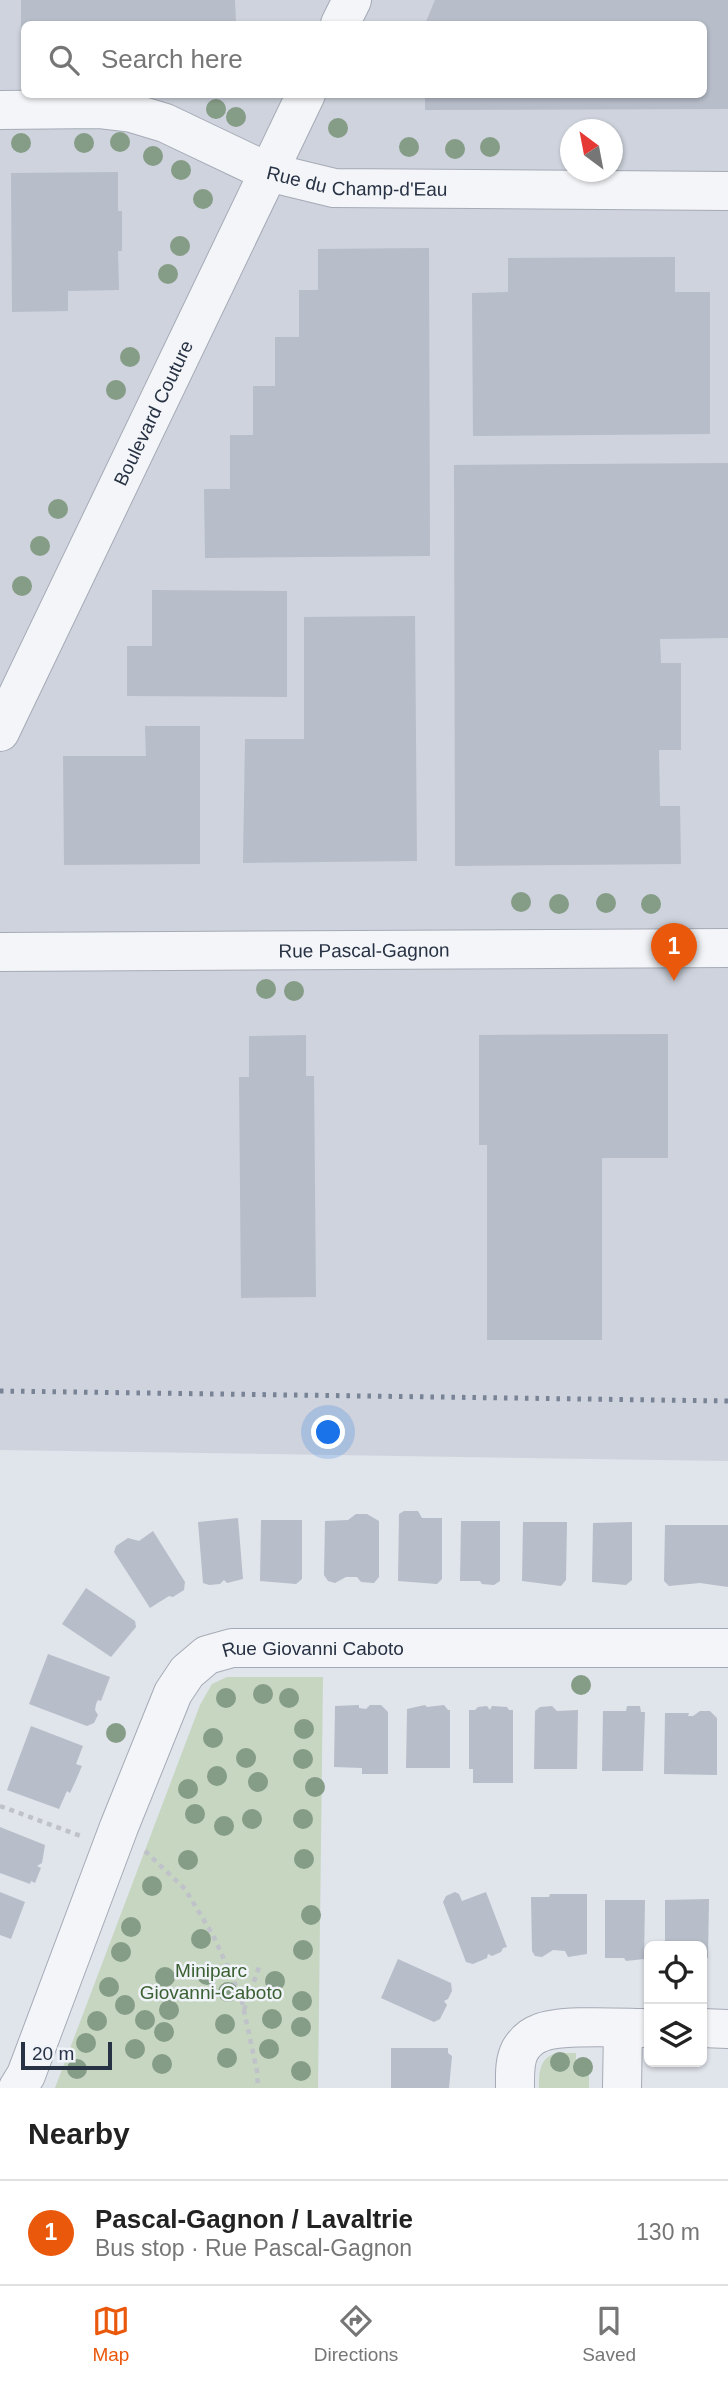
<!DOCTYPE html>
<meta charset="utf-8">
<style>
:root{--surface:#fff;--page:#f2f2f2;--text:#222;--muted:#767676;--line:#e0e0e0;--accent:#ea580c}
body{margin:0;font-family:Arial,sans-serif;background:var(--page);color:var(--text)}
.controls{position:absolute;right:21px;bottom:21px;display:grid;overflow:hidden;border-radius:10px;box-shadow:0 2px 5px #0004}
.controls button{width:63px;height:63px;display:grid;place-items:center;padding:0;border:0;border-bottom:2px solid var(--line);background:var(--surface);color:var(--text);font:35px sans-serif}
.compass{position:absolute;left:560px;top:119px;width:63px;height:63px;border-radius:50%;background:var(--surface);box-shadow:0 2px 5px #0004;rotate:328deg}
.scale{position:absolute;left:21px;bottom:18px;width:91px;box-sizing:border-box;padding-left:7px;border:4px solid #273244;border-top:0;font-size:19px;line-height:24px;white-space:nowrap;color:#273244;-webkit-text-stroke:5px #f0f3f8;paint-order:stroke}
.you{position:absolute;left:329px;top:1433px;width:24px;height:24px;margin:-18px;border:5px solid #fff;border-radius:50%;background:#1a73e8;box-shadow:0 0 0 10px #1a73e833}
.badge{display:grid;place-items:center;width:46px;height:46px;border-radius:50%;background:var(--accent);color:#fff;font-size:23px;font-weight:700}
.pin{position:absolute;translate:-50% -58px;filter:drop-shadow(0 2px 4px #0008)}
.pin::after{content:'';position:absolute;top:37px;width:24px;height:21px;background:inherit;clip-path:polygon(0 0,100% 0,50% 100%)}
.list{margin:0;padding:0;list-style:none}
h2{display:flex;justify-content:space-between;align-items:center;height:91px;margin:0;padding:0 28px;font-size:30px}
h2 small{font-size:23px;font-weight:400;color:var(--muted)}
.list li{display:grid;grid-template-columns:46px 1fr auto;gap:21px;align-items:center;box-sizing:border-box;height:105px;padding:0 28px;border-top:2px solid var(--line)}
.list b{display:block;font-size:26px;white-space:nowrap}
.list p{margin:0;font-size:23px;white-space:nowrap;color:var(--muted)}
.list em{font-size:23px;font-style:normal;color:var(--muted)}
.icon{flex:none;width:38px;height:38px;fill:none;stroke:currentColor;stroke-width:2;stroke-linecap:round;stroke-linejoin:round}
.map{position:relative;flex:none;width:728px;height:2088px;overflow:hidden}
.search{position:absolute;background:var(--surface);box-shadow:0 2px 5px #0004;left:21px;right:21px;top:21px;height:77px;display:flex;align-items:center;gap:18px;box-sizing:border-box;padding:0 24px;border-radius:10px;color:var(--muted);font-size:26px}
.sheet{height:196px;background:var(--surface)}
nav{display:flex;justify-content:space-around;align-items:center;box-sizing:border-box;height:98px;border-top:2px solid var(--line);background:var(--surface);font-size:19px;color:var(--muted)}
nav a{display:grid;justify-items:center;gap:4px}
nav .on{color:var(--accent)}
.map>svg:first-child{display:block}
.built{fill:#ced3dd;fill-rule:evenodd}
.green{fill:#c6d6c1}
.building{fill:#b7bdc9}
.lines{fill:none;stroke-linecap:round;stroke-linejoin:round}
.minor-casing{stroke:#a5abb6;stroke-width:40}
.path{stroke:#bfc2c9;stroke-width:4.5;stroke-dasharray:5 5;stroke-linecap:butt}
.minor{stroke:#f4f5f8;stroke-width:38}
.rail{stroke:#788396;stroke-width:5;stroke-dasharray:3.5 7;stroke-linecap:butt}
.tree{fill:#859c86}
.labels{text-anchor:middle;dominant-baseline:central;stroke-width:5;stroke-linejoin:round;paint-order:stroke}
.street-label{font-size:19px;fill:#273244;stroke:#f0f3f8}
.park-label{font-size:19px;fill:#3b6133;stroke:#f0f3f8}
</style>
<div class="map">
<svg width="728" height="2088" viewBox="0 0 728 2088">
<rect width="100%" height="100%" fill="#e0e4eb"/>
<!-- built -->
<path class="built" d="M0,0h728v1461l-728,-11zM24,24h680v70h-680zM570,130h42v42h-42z"/>
<!-- green -->
<path class="green" d="M227,1677h96l-5,411h-263l145,-383 12,-21z
M556,2053h20v7l8,3 5,6v19h-50c0,-16 0,-29 17,-35z"/>
<!-- building -->
<path class="building" d="M21,0h214l1,24h-212v25h-3z
M435,0h293v109l-303,1v-16h279v-70h-279z
M118,172v39h4v40h-4l1,39 -51,1v20l-56,1 -1,-139z
M429,248l1,308 -225,2 -1,-69h26v-54h23v-49h22v-49h24v-47h19v-41z
M675,257v35h35v142l-237,2 -1,-143 36,-1v-34z
M728,463v175l-68,1 1,24h20v87h-22l1,56h20l1,58 -226,2 -1,-401z
M152,590l135,1v106l-160,-1v-50h25z
M415,616l2,245 -174,2 2,-124h59v-122z
M145,726h55v138l-136,1 -1,-109h83z
M668,1034v124h-66v182h-115v-195h-8v-110z
M306,1035v41h8l2,221 -75,1 -2,-221h10v-41z
M404,1511h14l4,7h20v61l-5,5 -39,-3 1,-67z
M356,1514h11l12,7v56l-5,6 -13,-1 -4,-5h-11l-11,6 -7,-2 -4,-6 1,-54 23,-1z
M238,1518l5,61 -16,4 -3,-3 -4,4 -11,1 -6,-2 -5,-61z
M261,1520h41v59l-6,5 -36,-3z
M461,1521h39v60l-6,4 -12,-1 -2,-3h-20z
M523,1522h44l-1,58 -5,6 -39,-5z
M632,1522v58l-6,5 -34,-3 1,-59z
M665,1525h63v62l-28,-4 -31,3 -5,-5z
M153,1531l32,51 -1,8 -11,7 -4,-1 -19,12 -36,-56 2,-6 12,-8 11,3z
M86,1588l49,33 1,6 -25,30 -49,-33z
M48,1654l62,23 -9,24 -3,-1 -2,4 -1,6 3,5 -4,8 -7,3 -58,-22z
M359,1705v3l7,1 4,-4h11l7,7v62h-26v-6l-28,-1 1,-61z
M425,1705l2,2 17,-2 4,5h2v58h-44l1,-59z
M487,1706l3,4 2,-4 15,1 2,3h4v73h-40v-14h-4v-59h6l3,-3z
M552,1706l5,5 21,-1 -1,59h-43l1,-58 5,-4z
M627,1706h13l1,6h4l-2,59h-41l1,-60h23z
M700,1711h10l7,7v57l-53,-1 1,-61h24l-1,3h5z
M31,1726l52,20 -7,18 6,2 -6,14 -6,13 -3,-2 -8,18 -52,-19z
M0,1827l45,18 -3,18 -5,3 4,2 -6,15 -4,-2 -1,3 -30,-11z
M0,1892l25,10 -14,37 -11,-4z
M455,1892l4,2 3,7 24,-9 21,55 -4,1 -2,4 -9,4 -4,-2 -1,4 -14,6 -7,-2 -23,-60 3,-6z
M550,1894h37v60l-19,3 -3,-6 -12,-1 -11,7 -7,-1 -3,-5 -1,-54h18z
M709,1899l-1,59h-6v-12h-37v-46z
M605,1900h40l-1,59 -18,2 -2,-3h-19z
M398,1959l53,24 1,8 -4,8 -4,2 3,4 -7,14 -6,3 -53,-24z
M391,2048h57v5l4,3 -3,32h-58z"/>
<g class="lines">
<!-- minor casing -->
<g class="minor-casing">
<g id="minor">
<path d="M340,24l12,-24"/>
<path id="s1" d="M0,110l98,-1 34,4 33,10 103,49 66,16 394,3"/>
<path id="s2" d="M0,732l306,-638"/>
<path id="s3" d="M0,952l728,-4"/>
<path d="M702,2028l26,1"/>
<path id="s4" d="M18,2088l8,-13 93,-248 54,-134 14,-21 20,-17 25,-7h496"/>
<path d="M515,2088c0,-13 -1,-26 5,-38 5,-8 11,-14 20,-17 19,-9 85,-5 109,-5"/>
<path d="M622,2088l1,-60"/>
</g>
</g>
<!-- path -->
<path class="path" d="M0,1806l81,30
M145,1851l40,38 28,46 28,62 16,74 1,17
M244,2010l15,-43"/>
<!-- minor -->
<use href="#minor" class="minor"/>
<!-- rail -->
<path class="rail" d="M0,1391l728,10"/>
</g>
<!-- trees -->
<g class="tree">
<circle cx="216" cy="109" r="10"/>
<circle cx="236" cy="117" r="10"/>
<circle cx="338" cy="128" r="10"/>
<circle cx="120" cy="142" r="10"/>
<circle cx="21" cy="143" r="10"/>
<circle cx="84" cy="143" r="10"/>
<circle cx="409" cy="147" r="10"/>
<circle cx="490" cy="147" r="10"/>
<circle cx="455" cy="149" r="10"/>
<circle cx="153" cy="156" r="10"/>
<circle cx="181" cy="170" r="10"/>
<circle cx="203" cy="199" r="10"/>
<circle cx="180" cy="246" r="10"/>
<circle cx="168" cy="274" r="10"/>
<circle cx="130" cy="357" r="10"/>
<circle cx="116" cy="390" r="10"/>
<circle cx="58" cy="509" r="10"/>
<circle cx="40" cy="546" r="10"/>
<circle cx="22" cy="586" r="10"/>
<circle cx="521" cy="902" r="10"/>
<circle cx="606" cy="903" r="10"/>
<circle cx="559" cy="904" r="10"/>
<circle cx="651" cy="904" r="10"/>
<circle cx="266" cy="989" r="10"/>
<circle cx="294" cy="991" r="10"/>
<circle cx="581" cy="1685" r="10"/>
<circle cx="263" cy="1694" r="10"/>
<circle cx="226" cy="1698" r="10"/>
<circle cx="289" cy="1698" r="10"/>
<circle cx="304" cy="1729" r="10"/>
<circle cx="116" cy="1733" r="10"/>
<circle cx="213" cy="1738" r="10"/>
<circle cx="246" cy="1758" r="10"/>
<circle cx="303" cy="1759" r="10"/>
<circle cx="217" cy="1776" r="10"/>
<circle cx="258" cy="1782" r="10"/>
<circle cx="315" cy="1787" r="10"/>
<circle cx="188" cy="1789" r="10"/>
<circle cx="195" cy="1814" r="10"/>
<circle cx="252" cy="1819" r="10"/>
<circle cx="303" cy="1819" r="10"/>
<circle cx="224" cy="1826" r="10"/>
<circle cx="304" cy="1859" r="10"/>
<circle cx="188" cy="1860" r="10"/>
<circle cx="152" cy="1886" r="10"/>
<circle cx="311" cy="1915" r="10"/>
<circle cx="131" cy="1927" r="10"/>
<circle cx="201" cy="1939" r="10"/>
<circle cx="303" cy="1950" r="10"/>
<circle cx="121" cy="1952" r="10"/>
<circle cx="207" cy="1975" r="10"/>
<circle cx="165" cy="1977" r="10"/>
<circle cx="275" cy="1981" r="10"/>
<circle cx="109" cy="1987" r="10"/>
<circle cx="228" cy="1992" r="10"/>
<circle cx="302" cy="2001" r="10"/>
<circle cx="125" cy="2005" r="10"/>
<circle cx="169" cy="2010" r="10"/>
<circle cx="272" cy="2019" r="10"/>
<circle cx="145" cy="2020" r="10"/>
<circle cx="97" cy="2021" r="10"/>
<circle cx="225" cy="2024" r="10"/>
<circle cx="301" cy="2027" r="10"/>
<circle cx="164" cy="2032" r="10"/>
<circle cx="86" cy="2043" r="10"/>
<circle cx="135" cy="2049" r="10"/>
<circle cx="269" cy="2049" r="10"/>
<circle cx="227" cy="2058" r="10"/>
<circle cx="560" cy="2062" r="10"/>
<circle cx="162" cy="2064" r="10"/>
<circle cx="583" cy="2067" r="10"/>
<circle cx="77" cy="2069" r="10"/>
<circle cx="301" cy="2071" r="10"/>
</g>
<g class="labels">
<!-- street labels -->
<g class="street-label">
<text stroke="none"><textPath href="#s1" startOffset="371">Rue du Champ-d'Eau</textPath></text>
<text stroke="none"><textPath href="#s2" startOffset="354">Boulevard Couture</textPath></text>
<text stroke="none"><textPath href="#s3" startOffset="364">Rue Pascal-Gagnon</textPath></text>
<text stroke="none"><textPath href="#s4" startOffset="583">Rue Giovanni Caboto</textPath></text>
</g>
<!-- park labels -->
<g class="park-label">
<text x="211" y="1970">Miniparc<tspan x="211" dy="22">Giovanni-Caboto</tspan></text>
</g>
</g>
</svg>
<div class="controls">
<button><svg class="icon" aria-label="locate" viewBox="0 0 24 24"><circle cx="12" cy="12" r="6"/><path d="M12 2v4M12 18v4M2 12h4M18 12h4"/></svg></button>
<button><svg class="icon" aria-label="layers" viewBox="0 0 24 24"><path d="M12 4l9 5-9 5-9-5zM3 14l9 5 9-5"/></svg></button>
</div>
<svg class="compass" viewBox="-18 -18 36 36"><path d="M0-13l5 13h-10z" fill="#e53935"/><path d="M0 13l5-13h-10z" fill="#767676"/></svg>
<div class="scale">20 m</div>
<div class="you"></div>
<div class="pin badge" style="left:674px;top:981px">1</div>
<div class="search"><svg class="icon" aria-label="search" viewBox="0 0 24 24"><circle cx="10" cy="10" r="6"/><path d="M15 15l6 6"/></svg>Search here</div>
</div>
<section class="sheet">
<h2>Nearby<small></small></h2>
<ul class="list">
<li><span class="badge">1</span><div><b>Pascal-Gagnon / Lavaltrie</b><p>Bus stop · Rue Pascal-Gagnon</p></div><em>130 m</em></li>
</ul>
</section>
<nav>
<a class="on"><svg class="icon" aria-label="map" viewBox="0 0 24 24"><path d="M3 6l6-2 6 2 6-2v14l-6 2-6-2-6 2zM9 4v14M15 6v14"/></svg>Map</a>
<a><svg class="icon" aria-label="directions" viewBox="0 0 24 24"><path d="M12 3l9 9-9 9-9-9zM9 14v-3h6M13 9l2 2-2 2"/></svg>Directions</a>
<a><svg class="icon" aria-label="saved" viewBox="0 0 24 24"><path d="M7 4h10v16l-5-4-5 4z"/></svg>Saved</a>
</nav>
